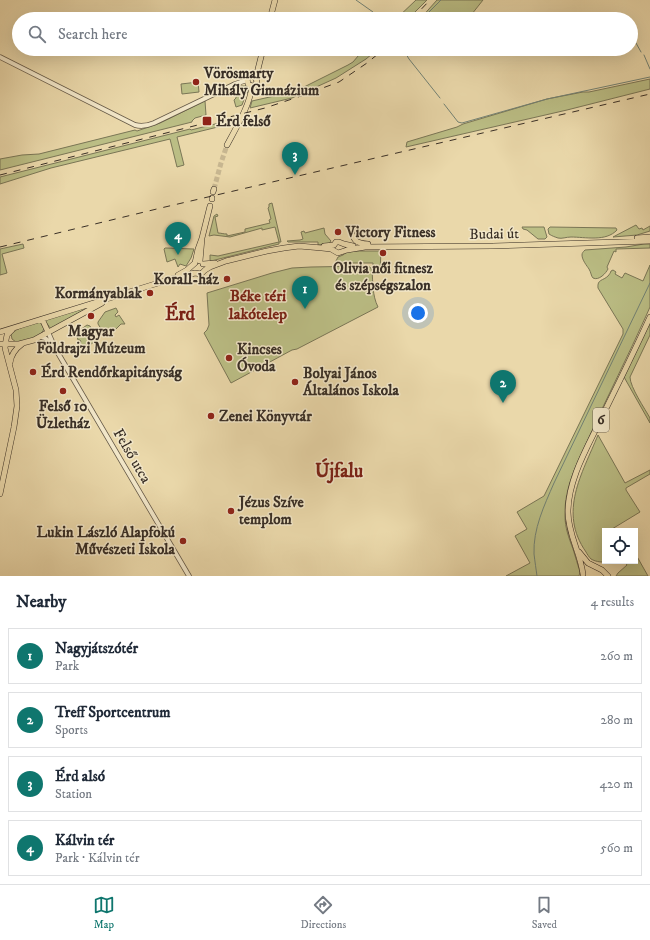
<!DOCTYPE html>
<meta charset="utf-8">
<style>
:root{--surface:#fff;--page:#f6f6f7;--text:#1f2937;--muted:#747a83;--line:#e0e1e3;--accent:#0f766e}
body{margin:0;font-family:"IM FELL DW Pica",serif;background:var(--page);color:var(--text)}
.controls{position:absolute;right:12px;bottom:12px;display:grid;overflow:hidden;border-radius:0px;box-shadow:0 4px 16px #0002}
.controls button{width:36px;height:36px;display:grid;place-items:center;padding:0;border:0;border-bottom:1px solid var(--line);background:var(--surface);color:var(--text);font:20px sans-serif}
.you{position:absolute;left:418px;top:313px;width:14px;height:14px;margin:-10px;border:3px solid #fff;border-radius:50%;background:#1a73e8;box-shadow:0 0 0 6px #1a73e833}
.badge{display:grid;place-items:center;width:26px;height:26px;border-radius:50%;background:var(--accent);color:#fff;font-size:13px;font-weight:700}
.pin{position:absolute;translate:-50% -33px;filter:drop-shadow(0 1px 2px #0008)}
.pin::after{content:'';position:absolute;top:21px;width:14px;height:12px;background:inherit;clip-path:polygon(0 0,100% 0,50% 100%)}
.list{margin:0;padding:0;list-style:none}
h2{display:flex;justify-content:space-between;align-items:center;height:52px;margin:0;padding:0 16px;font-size:17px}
h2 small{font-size:13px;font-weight:400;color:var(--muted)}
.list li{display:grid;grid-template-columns:26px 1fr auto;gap:12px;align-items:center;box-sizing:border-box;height:56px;margin:0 8px 8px;padding:0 8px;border:1px solid var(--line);border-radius:0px}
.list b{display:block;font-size:15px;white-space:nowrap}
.list p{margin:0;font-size:13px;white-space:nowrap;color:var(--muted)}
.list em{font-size:13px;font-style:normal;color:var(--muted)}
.icon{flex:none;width:22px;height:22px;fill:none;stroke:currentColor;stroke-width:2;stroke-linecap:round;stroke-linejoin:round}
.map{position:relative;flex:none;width:650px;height:576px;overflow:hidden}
.search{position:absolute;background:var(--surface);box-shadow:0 4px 16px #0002;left:12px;right:12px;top:12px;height:44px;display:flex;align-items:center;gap:10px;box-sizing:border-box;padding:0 14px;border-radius:22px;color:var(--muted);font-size:15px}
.sheet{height:308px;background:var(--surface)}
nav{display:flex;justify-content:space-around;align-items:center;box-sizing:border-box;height:56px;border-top:1px solid var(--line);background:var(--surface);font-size:11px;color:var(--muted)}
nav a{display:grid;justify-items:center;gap:2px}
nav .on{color:var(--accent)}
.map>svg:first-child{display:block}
.green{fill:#bbbe85;stroke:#7a7656}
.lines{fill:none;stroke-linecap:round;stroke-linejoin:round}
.stream{stroke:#728275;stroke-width:1}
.major-tunnel{stroke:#c7b690;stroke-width:5;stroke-dasharray:5 2.5;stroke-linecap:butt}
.minor-casing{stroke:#655947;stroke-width:5.5}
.major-casing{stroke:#392f26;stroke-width:6}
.minor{stroke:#f1e6c8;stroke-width:4}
.major{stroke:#ead8aa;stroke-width:5}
.rail{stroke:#392f26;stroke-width:1;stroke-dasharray:7 7;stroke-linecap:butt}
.poi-dot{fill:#8f2418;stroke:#f1e6c8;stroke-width:1.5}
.labels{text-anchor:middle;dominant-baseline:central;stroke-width:3;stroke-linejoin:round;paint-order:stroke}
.shield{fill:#f1e6c8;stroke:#706657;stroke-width:1}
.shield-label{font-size:14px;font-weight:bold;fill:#392f26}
.poi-label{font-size:15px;font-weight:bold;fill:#392f26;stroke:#f1e6c8;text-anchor:start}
.street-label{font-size:15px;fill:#392f26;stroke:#f1e6c8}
.neighbourhood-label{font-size:16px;font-weight:bold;fill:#7a1f14;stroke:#f1e6c8}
.district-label{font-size:19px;font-weight:bold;fill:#7a1f14;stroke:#f1e6c8}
</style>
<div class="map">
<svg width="650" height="576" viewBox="0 0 650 576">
<rect width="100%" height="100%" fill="#ead8aa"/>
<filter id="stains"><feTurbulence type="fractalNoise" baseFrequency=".005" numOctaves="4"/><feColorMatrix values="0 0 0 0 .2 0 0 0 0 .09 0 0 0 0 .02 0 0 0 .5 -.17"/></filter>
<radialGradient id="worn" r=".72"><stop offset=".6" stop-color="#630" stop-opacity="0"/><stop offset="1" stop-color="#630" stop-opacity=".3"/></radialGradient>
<!-- green -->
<path class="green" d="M416,0h11l-15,15h-3l-6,4h-7z
M437,0h46l-15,19h-48z
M364,49h14l-12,10 -30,19 -44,20 -42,10 2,-7 40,-9v-3l10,-1 46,-23 5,-3z
M650,79v10l-83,21 -161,37 1,-5 50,-15 6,-3 84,-25 36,-7h6z
M198,82l1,10 -17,2 -1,-10z
M240,86h7l1,2v5l-2,-1 -1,5 -3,8 -6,2 -2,-7 2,-2v-5l2,-1 2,2 3,-4 1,1 -3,-3z
M205,101l1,14 -11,3 -3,3v1l-192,48v-11l22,-4 17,-1 96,-24 2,1 23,-8z
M223,122v1h2l1,2 -49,12 7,28 -7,2 -7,-28 -119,29 -51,16v-7l190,-48 1,1z
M272,203l9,39h-2v2l-68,17 -1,-1v-5l8,1 61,-14 -4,-15 -13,3v-2l-32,9 -16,-2 -5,1 5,-20 3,-2 1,2 -3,1 3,16c3,0 5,1 9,1v2l18,-4v-3l25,-6 -1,-3 2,-1 -3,-11 1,-1v-3z
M636,225l3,4 3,-1 1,2 7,-4v5l-13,4 -24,2z
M522,227h22l3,10 -2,2h-7l-11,-9 -4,-1z
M550,227l66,1 1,2c-11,12 -32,7 -46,7 -5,0 -9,2 -13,1 -3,-1 -6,-2 -9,-4l-1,-5z
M324,228l1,6 6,7 -2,3 -11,1v-3h-30l-1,-1 13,-1 3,-1 -2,-7 3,-1 1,2z
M23,244l1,4 -22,6 5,19 -7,2v-26z
M644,244h6v4l-34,1v3l-2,-1 -7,16 1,2c-2,4 -9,12 -15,9 -2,-2 -2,-6 -4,-9 -2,-3 -7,-9 -7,-14 0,-2 1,-3 3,-5l41,-3z
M165,248h1l28,1 -3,9 -5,8 -6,-2 -2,3 -3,-8 -8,3 -3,-13z
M348,251h33l-1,21h-7v-9h-24v2l-13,-1 -1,-1 3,-6 5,-2z
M650,265v42l-4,9c-18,40 -38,79 -56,119 -12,27 -26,51 -25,81 0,12 4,22 8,33 2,8 5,15 7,23l-1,4h-73l24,-13 -15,-27 12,-7 -10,-17 27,-16 79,-162v-5l-25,-41c-1,-9 5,-7 10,-12 1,-1 3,-4 3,-5l2,-1 3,2 -1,2 7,4 3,-5 18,8z
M366,266l4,1 2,3c1,12 0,25 6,37l-81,42 -5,1 -61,33 -27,-50 3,-3 2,-5 -2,-32 65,-20 20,-5 19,-1z
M98,302l-49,28v-4l-5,-6z
M116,308l2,4 -3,3 1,2 3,-2 6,9h-4l-7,7 -9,4 -7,-11v-2l7,-10z
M37,322l4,1 3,6c-4,10 -18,11 -28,13l-4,-3 -1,-5c6,-6 18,-9 26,-12z
M650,322v13l-20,42c0,10 15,32 20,41v5l-26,-46z
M87,325l3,1 7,14 -6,4h-4l-1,5 -8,3 -2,-2v-3l5,-5 -1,-2h-2l-1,-4 3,-4v-2z
M598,435l27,48 25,-13v4l-24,14v2l14,22 -28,17 1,2h-8v30h4c-5,2 -13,1 -18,-2 -2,-2 -4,-5 -5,-7 -28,-40 -4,-78 12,-117z
M635,553l13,23h-32l2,-3 9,-8 -3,-4h11z"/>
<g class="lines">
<!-- stream -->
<path class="stream" d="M356,0l17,12 7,7
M422,19l19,-19
M631,34l10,18
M403,49l6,10 31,39
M387,54l8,-5
M644,55l6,14
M444,104l14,18 4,1 85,-24 103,-22
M537,576c-1,-7 -2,-14 -3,-22 -1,-25 10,-48 20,-71l96,-200"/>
<!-- major-tunnel -->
<path class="major-tunnel" d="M214,189l7,-26 6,-18"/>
<!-- minor casing -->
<g class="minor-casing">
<path id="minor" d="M0,57l135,68c7,2 12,1 19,-2l81,-39 12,-4
M48,332l7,16 134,228
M41,337l4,1 9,8"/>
</g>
<!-- major casing -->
<g class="major-casing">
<path id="major" d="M270,19l5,-19
M254,76l3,-3 6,-24
M252,86l-4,-2 -1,-5 3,-3h4
M252,86l3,-1 2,-4 -1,-2 -2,-3
M227,145c9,-17 23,-40 25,-59
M213,192l1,-3
M212,199v-1
M350,228c4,12 4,15 18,16
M637,238l13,-1
M324,246l10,-1 2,-3h3l5,2 9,2
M363,247l130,-1 157,-5
M200,261l2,-23 8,-32
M203,264l12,-1
M178,275l9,-5 8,-7 3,-14 4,-11
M42,319l6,13
M0,332l168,-52 27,-7 6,1 4,-4 5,-3 16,-6 41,-10 17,-3 15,-2 23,2 9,1 7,4 9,-3 18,-3
M0,344h19l15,-4 68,-37
M10,363c1,-8 5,-14 12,-19
M0,494l14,-67 3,-21 -1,-16 -11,-42 1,-8 1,-5 5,-5
M579,552l9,11 14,7 6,6
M583,574c-3,-22 -15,-40 -15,-62 0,-32 19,-64 32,-91 17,-35 34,-69 50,-104"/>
</g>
<!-- minor -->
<use href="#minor" class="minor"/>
<!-- major -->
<use href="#major" class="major"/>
<!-- rail -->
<path class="rail" d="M412,19l18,-19
M0,175l265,-67 33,-11 41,-15 28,-19 17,-14
M0,247l165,-40 485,-113"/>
</g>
<!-- markers -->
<g class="poi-dot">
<circle cx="196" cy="82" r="4"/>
<rect x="202" y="116" width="10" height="10" rx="2"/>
<circle cx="338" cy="232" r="4"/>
<circle cx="383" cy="253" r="4"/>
<circle cx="227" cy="279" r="4"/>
<circle cx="150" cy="293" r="4"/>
<circle cx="91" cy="316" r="4"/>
<circle cx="229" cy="358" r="4"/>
<circle cx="33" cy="372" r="4"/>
<circle cx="295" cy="382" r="4"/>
<circle cx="63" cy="391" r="4"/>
<circle cx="211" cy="416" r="4"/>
<circle cx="231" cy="511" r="4"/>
<circle cx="183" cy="541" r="4"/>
</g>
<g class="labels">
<!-- shield labels -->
<rect class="shield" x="593" y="408" width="16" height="24" rx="3"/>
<g class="shield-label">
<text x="601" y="420">6</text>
</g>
<!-- poi labels -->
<g class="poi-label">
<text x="204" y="73">Vörösmarty<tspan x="204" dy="17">Mihály Gimnázium</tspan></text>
<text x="216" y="121">Érd felső</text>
<text x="346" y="232">Victory Fitness</text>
<text x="383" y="268" text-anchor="middle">Olivia női fitnesz<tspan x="383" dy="17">és szépségszalon</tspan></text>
<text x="219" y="279" text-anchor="end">Korall-ház</text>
<text x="142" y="293" text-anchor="end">Kormányablak</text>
<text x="91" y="331" text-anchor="middle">Magyar<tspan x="91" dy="17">Földrajzi Múzeum</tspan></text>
<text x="237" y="349">Kincses<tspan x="237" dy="17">Óvoda</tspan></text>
<text x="41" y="372">Érd Rendőrkapitányság</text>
<text x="303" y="373">Bolyai János<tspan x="303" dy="17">Általános Iskola</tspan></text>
<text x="63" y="406" text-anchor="middle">Felső 10<tspan x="63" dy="17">Üzletház</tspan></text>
<text x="219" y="416">Zenei Könyvtár</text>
<text x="239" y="502">Jézus Szíve<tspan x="239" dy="17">templom</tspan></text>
<text x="175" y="532" text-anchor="end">Lukin László Alapfokú<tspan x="175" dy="17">Művészeti Iskola</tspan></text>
</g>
<!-- street labels -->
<g class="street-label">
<text transform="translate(494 234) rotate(-1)">Budai út</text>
<text transform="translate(132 456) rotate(60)">Felső utca</text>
</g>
<!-- neighbourhood labels -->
<g class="neighbourhood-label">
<text x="258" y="296">Béke téri<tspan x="258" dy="18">lakótelep</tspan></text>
</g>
<!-- district labels -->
<g class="district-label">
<text x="180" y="314">Érd</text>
<text x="339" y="471">Újfalu</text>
</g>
</g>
<rect width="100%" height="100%" filter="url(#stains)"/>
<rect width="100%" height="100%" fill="url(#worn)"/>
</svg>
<div class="controls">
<button><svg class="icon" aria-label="locate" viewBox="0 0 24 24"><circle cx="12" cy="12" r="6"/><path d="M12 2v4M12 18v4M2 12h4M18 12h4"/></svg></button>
</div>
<div class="you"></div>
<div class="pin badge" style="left:305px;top:309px">1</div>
<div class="pin badge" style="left:503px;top:403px">2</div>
<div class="pin badge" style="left:295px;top:175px">3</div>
<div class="pin badge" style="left:178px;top:255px">4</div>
<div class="search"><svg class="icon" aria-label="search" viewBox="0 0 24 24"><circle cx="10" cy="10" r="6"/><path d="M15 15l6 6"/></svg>Search here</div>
</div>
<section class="sheet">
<h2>Nearby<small>4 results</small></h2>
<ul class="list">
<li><span class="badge">1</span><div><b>Nagyjátszótér</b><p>Park</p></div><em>260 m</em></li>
<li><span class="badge">2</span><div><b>Treff Sportcentrum</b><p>Sports</p></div><em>280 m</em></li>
<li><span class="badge">3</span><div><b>Érd alsó</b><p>Station</p></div><em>420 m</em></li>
<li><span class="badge">4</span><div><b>Kálvin tér</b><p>Park · Kálvin tér</p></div><em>560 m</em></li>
</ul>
</section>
<nav>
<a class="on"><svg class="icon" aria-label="map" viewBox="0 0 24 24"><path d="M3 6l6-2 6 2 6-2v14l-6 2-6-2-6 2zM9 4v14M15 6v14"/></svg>Map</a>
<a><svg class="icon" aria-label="directions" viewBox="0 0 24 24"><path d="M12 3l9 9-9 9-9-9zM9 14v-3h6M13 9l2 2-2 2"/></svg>Directions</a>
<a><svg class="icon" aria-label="saved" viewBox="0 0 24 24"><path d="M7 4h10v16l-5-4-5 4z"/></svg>Saved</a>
</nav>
